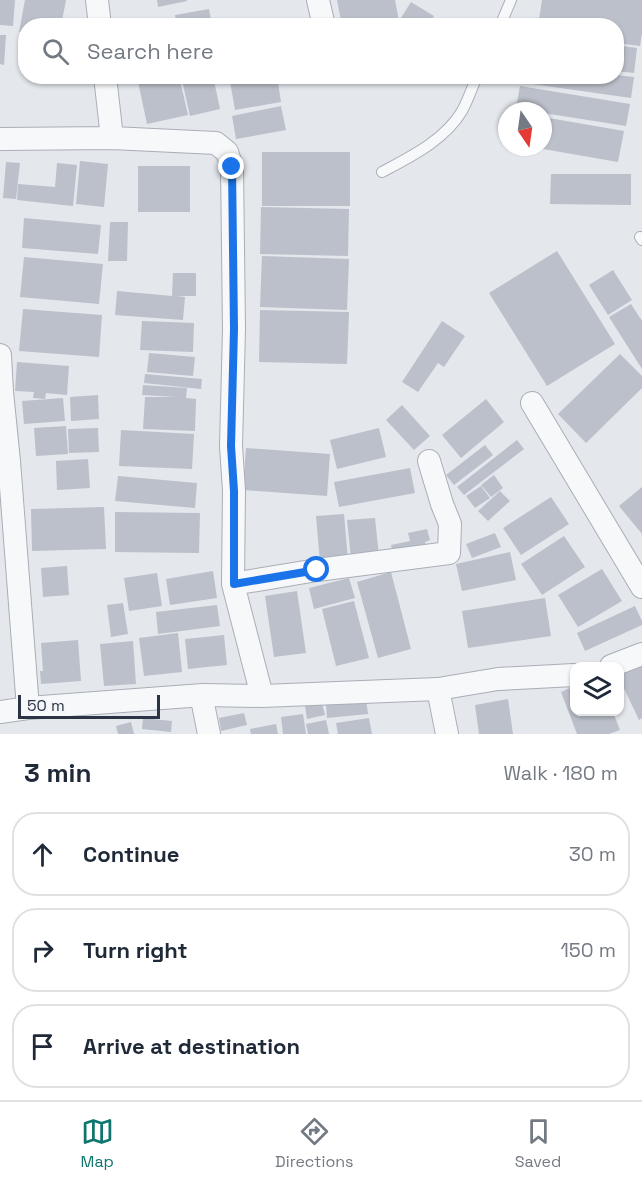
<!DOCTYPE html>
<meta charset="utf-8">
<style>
:root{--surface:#fff;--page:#f2f2f3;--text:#1f2937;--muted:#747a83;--line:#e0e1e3;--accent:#0f766e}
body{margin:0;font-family:"Space Grotesk",sans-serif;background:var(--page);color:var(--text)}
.controls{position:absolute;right:18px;bottom:18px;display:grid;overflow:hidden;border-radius:12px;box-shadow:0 2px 4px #0004}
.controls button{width:54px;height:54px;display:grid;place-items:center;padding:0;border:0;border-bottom:2px solid var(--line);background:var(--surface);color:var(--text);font:30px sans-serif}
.compass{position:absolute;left:498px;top:102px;width:54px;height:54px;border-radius:50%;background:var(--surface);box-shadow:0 2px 4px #0004;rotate:167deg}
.scale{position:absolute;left:18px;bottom:15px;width:142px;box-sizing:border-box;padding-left:6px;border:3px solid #2b3445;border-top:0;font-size:16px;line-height:21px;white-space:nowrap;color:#2b3445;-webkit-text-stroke:4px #f4f6f9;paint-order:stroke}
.stop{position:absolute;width:18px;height:18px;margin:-14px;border:4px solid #1a73e8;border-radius:50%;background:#fff}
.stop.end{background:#1a73e8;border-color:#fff;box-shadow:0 2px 6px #0008}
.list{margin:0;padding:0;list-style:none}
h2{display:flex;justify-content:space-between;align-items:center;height:78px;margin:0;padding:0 24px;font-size:26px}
h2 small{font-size:20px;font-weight:400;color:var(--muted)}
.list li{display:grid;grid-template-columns:39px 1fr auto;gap:18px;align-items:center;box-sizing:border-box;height:84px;margin:0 12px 12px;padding:0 12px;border:2px solid var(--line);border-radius:24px}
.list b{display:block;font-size:22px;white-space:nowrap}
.list em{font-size:20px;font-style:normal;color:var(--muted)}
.icon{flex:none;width:33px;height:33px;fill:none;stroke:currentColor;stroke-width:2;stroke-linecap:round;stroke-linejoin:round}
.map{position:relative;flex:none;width:642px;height:734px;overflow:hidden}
.search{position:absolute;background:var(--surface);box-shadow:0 2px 4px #0004;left:18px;right:18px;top:18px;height:66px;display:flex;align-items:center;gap:15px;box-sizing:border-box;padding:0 21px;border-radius:24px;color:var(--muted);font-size:22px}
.sheet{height:366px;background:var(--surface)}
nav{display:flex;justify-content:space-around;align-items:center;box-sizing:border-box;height:84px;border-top:2px solid var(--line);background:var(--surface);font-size:16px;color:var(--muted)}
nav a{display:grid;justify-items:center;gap:3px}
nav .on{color:var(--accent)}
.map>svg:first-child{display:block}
.building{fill:#bbc0ca}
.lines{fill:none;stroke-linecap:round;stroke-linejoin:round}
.lane-casing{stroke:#a9aeb7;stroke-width:12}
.street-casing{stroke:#a9aeb7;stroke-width:24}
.lane{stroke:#f7f8fa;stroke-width:10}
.street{stroke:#f7f8fa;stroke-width:22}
.route{stroke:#1a73e8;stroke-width:8}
</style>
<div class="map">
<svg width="642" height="734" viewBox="0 0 642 734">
<rect width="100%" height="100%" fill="#e4e7ec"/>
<!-- building -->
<path class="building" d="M0,0h15l-2,26 -13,-1z
M25,0h41l-5,26h-35v7l-7,-1z
M157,0h30v1l-29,6z
M337,0h58l4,21 12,-19 23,14 -6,10h-86z
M542,0h100v33l-2,13 -24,-3v-17h-78z
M209,9l3,17h-35l-2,-11z
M0,35h6l-2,30 -4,-1z
M616,45l21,3 -3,25 -18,-2z
M616,75l18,2 -3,21 -106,-15 1,-7h90z
M140,76h39l9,39 -41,9 -10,-47z
M181,76h32l7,33 -30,7z
M229,76h48l4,26 -46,8z
M520,86l110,18 -4,22 -83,-13v-2l-27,-3z
M281,106l5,24 -50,9 -4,-23z
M543,117l81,14 -6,31 -75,-13z
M262,152h88v54h-88z
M80,161l28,3 -4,43 -28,-3z
M6,162l14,1 -4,36 -13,-1z
M57,163l20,2 -4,41 -56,-6 1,-16 37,3z
M138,166h52v46h-52z
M551,174h80v31l-81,-1z
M261,207l88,2 -1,47 -88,-2z
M24,218l77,7 -3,29 -76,-6z
M110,222h18l-1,39h-19z
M557,251l58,93 -68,42 -58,-93z
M262,256l87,3 -2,51 -87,-3z
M24,257l79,7 -4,40 -79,-7z
M613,270l19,30 -24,15 -19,-30z
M173,273h23v23h-19l8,1 -2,23 -68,-5 2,-24 55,5z
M631,304l11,17v48l-33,-52z
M23,309l79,6 -3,42 -80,-6z
M260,310l89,2 -2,52 -88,-2z
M142,321l52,2 -1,29 -53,-2z
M442,321l23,15 -21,31 -6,-4 -20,29 -16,-10z
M149,353l46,4 -2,19 -46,-4z
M620,354l22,22v12l-56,55 -28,-29z
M17,362l52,4 -2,29 -21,-2 -1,6 -12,-1 1,-6 -19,-1z
M145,374l57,5 -1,10 -57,-6z
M143,385l44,3 -1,10 10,1 -1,32 -52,-2 2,-32h32l-35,-2z
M98,395l1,24 -28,2 -1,-24z
M63,398l2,23 -41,3 -2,-23z
M486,399l18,23 -43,36 -19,-23z
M402,405l28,31 -16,14 -28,-30z
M66,426l2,28 -32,2 -2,-28z
M98,428l1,24 -30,1 -1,-24z
M379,428l7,29 -49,12 -7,-29z
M121,430l73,4 -2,35 -73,-3z
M517,440l7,9 -60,46 -7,-8z
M485,445l8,10 -39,30 -8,-10z
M246,448l84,6 -3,42 -84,-6z
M88,459l2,29 -33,2 -1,-29z
M410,468l5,25 -76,14 -5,-25z
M494,475l9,13 -12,9 -10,-12z
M118,476l79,7 -2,25 -80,-7z
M481,486l9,12 -15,10 -9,-12z
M642,487v47l-23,-28z
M500,491l10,10 -22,20 -10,-10z
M551,497l18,27 -48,31 -18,-27z
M104,507l2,42 -74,2 -1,-42z
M115,512l85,1 -1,40 -84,-1z
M344,514l4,46 -28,2 -4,-46z
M375,518l4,38 -28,3 -4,-39z
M427,529l3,11 -5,2 2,9 -33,7 -3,-13 19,-4 -2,-8z
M495,533l6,14 -29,11 -6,-14z
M564,536l21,31 -43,28 -21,-31z
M510,552l6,28 -54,11 -6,-27z
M67,566l2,29 -26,2 -2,-29z
M602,569l20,32 -44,26 -20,-32z
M213,571l4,27 -47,7 -4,-26z
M391,572l20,77 -33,9 -21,-76z
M157,573l5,33 -33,5 -5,-33z
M349,578l6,20 -41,11 -5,-21z
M297,591l9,62 -32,4 -9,-61z
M545,598l6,38 -83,12 -6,-37z
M354,601l15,57 -33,8 -14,-57z
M123,603l5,31 -17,3 -4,-32z
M217,605l3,21 -62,8 -2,-22z
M635,606l7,15v4l-57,26 -8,-18z
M178,633l4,39 -38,4 -5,-38z
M224,635l3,30 -39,4 -3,-30z
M78,640l3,41 -40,3 -1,-13h3l-2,-28z
M133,641l3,43 -32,2 -4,-42z
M642,658v60l-3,2 -19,-40v-11z
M574,686v26h39l7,18 -11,4h-32l-16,-42z
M366,699l2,15 -41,4 -1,-14z
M508,699l5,35h-34l-4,-29z
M322,703l3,12 -18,4 -2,-13z
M244,713l3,12 -26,6 -2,-13z
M303,714l3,20h-23l-2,-17z
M143,718l29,3 -1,11 -29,-3z
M369,718l3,16h-34l-2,-11z
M326,720l3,14h-21l-2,-10z
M131,722l3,12h-16l-2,-8z
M276,724l2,10h-27l-1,-5z"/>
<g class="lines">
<!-- lane casing -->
<g class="lane-casing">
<path id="lane" d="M500,26l11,-26
M382,172c28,-15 63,-32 80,-61 6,-11 10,-23 15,-35
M640,237l2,3"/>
</g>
<!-- street casing -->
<g class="street-casing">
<path id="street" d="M97,0l3,26
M318,0l6,26
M105,76l7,62
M0,139l112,-1 104,5 11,9 5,15 2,162 -3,117 3,45 -1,93 29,112
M0,355l2,37 7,69 19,247
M532,403l110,184
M233,584l84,-14 132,-17 1,-29 -8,-20 -13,-43
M611,666l31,-12
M438,689l9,45
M203,695l-1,4 7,35
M0,712l28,-4 175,-13 59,1 176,-7 60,-10 76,-4"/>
</g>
<!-- lane -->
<use href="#lane" class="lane"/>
<!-- street -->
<use href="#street" class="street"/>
</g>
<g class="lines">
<!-- route -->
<path class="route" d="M232,167l2,162 -3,117 3,45v93l83,-14"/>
</g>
</svg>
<div class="controls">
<button><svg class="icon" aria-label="layers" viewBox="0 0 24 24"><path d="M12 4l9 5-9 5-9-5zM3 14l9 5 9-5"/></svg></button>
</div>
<svg class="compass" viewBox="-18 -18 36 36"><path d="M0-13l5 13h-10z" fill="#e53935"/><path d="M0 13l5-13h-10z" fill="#747a83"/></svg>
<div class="scale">50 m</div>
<div class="stop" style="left:317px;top:570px"></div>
<div class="stop end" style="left:232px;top:167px"></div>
<div class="search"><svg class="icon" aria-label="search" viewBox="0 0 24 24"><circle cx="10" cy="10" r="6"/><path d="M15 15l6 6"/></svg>Search here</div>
</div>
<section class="sheet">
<h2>3 min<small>Walk · 180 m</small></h2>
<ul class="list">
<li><svg class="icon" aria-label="ahead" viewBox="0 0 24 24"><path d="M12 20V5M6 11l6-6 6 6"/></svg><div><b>Continue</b></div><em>30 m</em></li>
<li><svg class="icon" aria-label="right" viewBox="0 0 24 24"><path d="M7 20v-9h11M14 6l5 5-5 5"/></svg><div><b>Turn right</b></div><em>150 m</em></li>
<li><svg class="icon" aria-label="arrive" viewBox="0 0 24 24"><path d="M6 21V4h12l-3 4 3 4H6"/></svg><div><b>Arrive at destination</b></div></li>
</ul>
</section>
<nav>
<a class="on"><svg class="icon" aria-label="map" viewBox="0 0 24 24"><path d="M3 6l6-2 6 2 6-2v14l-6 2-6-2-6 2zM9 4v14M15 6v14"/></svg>Map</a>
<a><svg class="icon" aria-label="directions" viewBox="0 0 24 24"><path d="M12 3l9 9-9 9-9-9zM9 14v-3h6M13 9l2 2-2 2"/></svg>Directions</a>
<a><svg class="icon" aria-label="saved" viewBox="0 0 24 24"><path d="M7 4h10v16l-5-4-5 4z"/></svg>Saved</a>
</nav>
